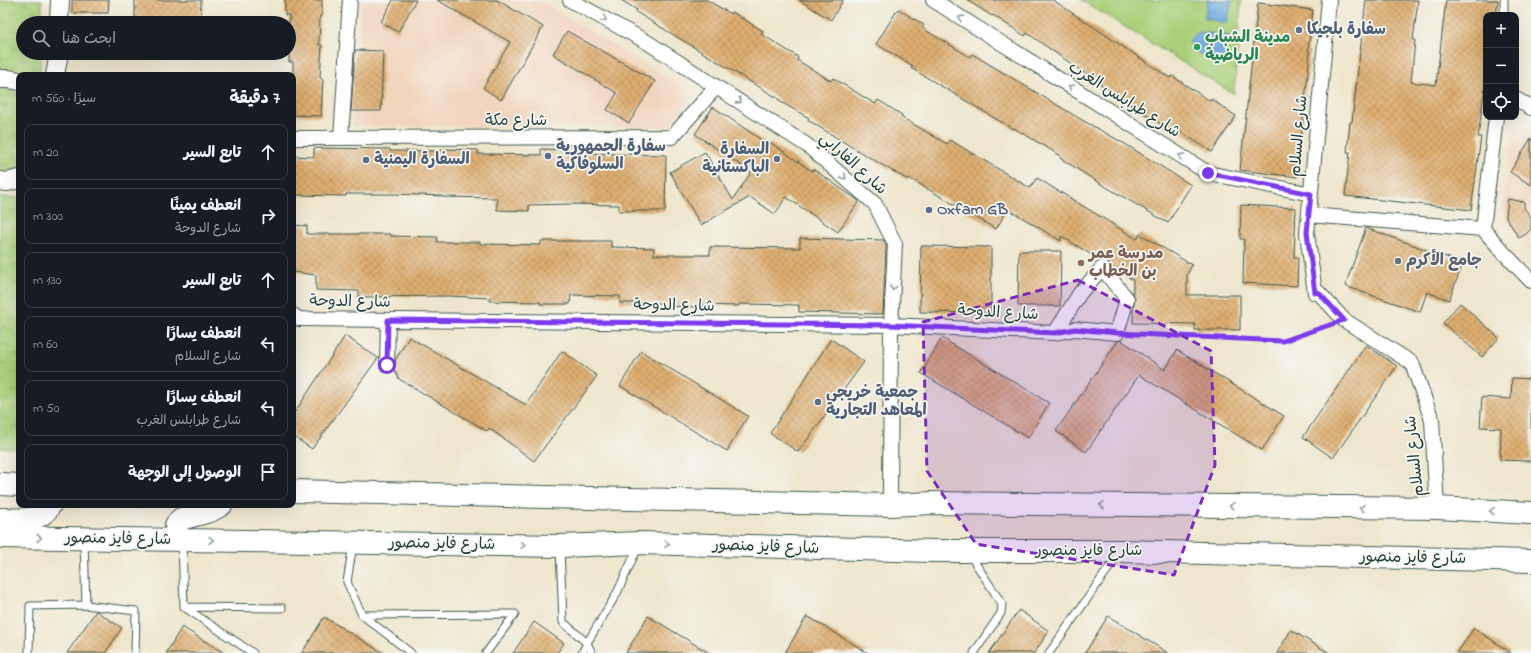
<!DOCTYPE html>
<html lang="ar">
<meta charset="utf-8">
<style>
:root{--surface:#171b24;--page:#242831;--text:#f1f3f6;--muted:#9ea1a6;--line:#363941}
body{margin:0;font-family:"Indie Flower","Playpen Sans Arabic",sans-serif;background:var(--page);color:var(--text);direction:rtl}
.controls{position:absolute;right:12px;top:12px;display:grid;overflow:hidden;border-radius:8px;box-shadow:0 4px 16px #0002}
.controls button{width:36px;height:36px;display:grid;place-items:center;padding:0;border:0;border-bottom:1px solid var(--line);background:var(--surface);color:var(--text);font:20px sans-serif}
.stop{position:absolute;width:12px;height:12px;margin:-9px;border:3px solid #7c3aed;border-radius:50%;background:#fff}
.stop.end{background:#7c3aed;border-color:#fff;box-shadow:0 1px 4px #0008}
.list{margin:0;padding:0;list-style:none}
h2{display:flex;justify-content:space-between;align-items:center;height:52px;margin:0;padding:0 16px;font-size:17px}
h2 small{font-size:13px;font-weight:400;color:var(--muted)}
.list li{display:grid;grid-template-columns:26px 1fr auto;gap:12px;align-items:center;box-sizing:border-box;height:56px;margin:0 8px 8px;padding:0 8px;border:1px solid var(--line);border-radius:8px}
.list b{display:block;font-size:15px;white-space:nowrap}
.list p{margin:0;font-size:13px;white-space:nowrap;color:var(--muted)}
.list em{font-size:13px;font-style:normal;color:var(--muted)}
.icon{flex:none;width:22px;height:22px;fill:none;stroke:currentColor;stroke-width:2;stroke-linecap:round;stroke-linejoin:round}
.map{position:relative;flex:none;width:1531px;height:653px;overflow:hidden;direction:ltr}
.search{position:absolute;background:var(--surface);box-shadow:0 4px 16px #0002;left:16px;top:16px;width:280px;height:44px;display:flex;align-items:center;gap:10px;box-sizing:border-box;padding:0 14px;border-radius:22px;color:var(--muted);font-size:15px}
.panel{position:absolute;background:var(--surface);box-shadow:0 4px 16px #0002;left:16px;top:72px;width:280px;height:436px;border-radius:8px;direction:rtl}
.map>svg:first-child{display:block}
.built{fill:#f1d5bd}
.grass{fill:url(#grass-tufts);stroke:#648656}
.park{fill:url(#park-crowns);stroke:#648656}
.pitch{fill:#aacf79;stroke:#648656}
.water{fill:url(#water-ripples);stroke:#467389}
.building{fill:url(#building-cross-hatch)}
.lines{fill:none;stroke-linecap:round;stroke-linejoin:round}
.service-casing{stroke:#3e564b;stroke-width:9}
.minor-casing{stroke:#3e564b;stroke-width:16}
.tertiary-casing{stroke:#3e564b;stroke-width:20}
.trunk-casing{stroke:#3e564b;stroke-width:24}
.path{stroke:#3e564b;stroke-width:2.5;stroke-dasharray:1 3;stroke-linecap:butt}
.service{stroke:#fff;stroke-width:7}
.minor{stroke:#fff;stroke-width:14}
.tertiary{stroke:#fff;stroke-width:18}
.trunk{stroke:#fff;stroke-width:22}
.oneway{stroke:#8f9e9a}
.route{stroke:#7c3aed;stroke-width:5}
.marked{fill:#7b2cbf;fill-opacity:0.2;stroke:#7b2cbf;stroke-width:3;stroke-dasharray:8 5;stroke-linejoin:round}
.service-dot{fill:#5c6f8a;stroke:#f6f6f2;stroke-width:1.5}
.leisure-dot{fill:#2e9e5b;stroke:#f6f6f2;stroke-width:1.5}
.worship-dot{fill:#6b7280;stroke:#f6f6f2;stroke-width:1.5}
.education-dot{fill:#8d6e63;stroke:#f6f6f2;stroke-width:1.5}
.labels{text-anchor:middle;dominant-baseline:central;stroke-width:3.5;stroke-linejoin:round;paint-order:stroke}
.service-label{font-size:16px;font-weight:bold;fill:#4e5e75;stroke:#f6f6f2;text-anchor:start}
.leisure-label{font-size:16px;font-weight:bold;fill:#27864d;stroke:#f6f6f2;text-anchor:start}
.street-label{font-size:16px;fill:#1f3d34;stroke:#f6f6f2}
.education-label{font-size:16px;font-weight:bold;fill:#785e54;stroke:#f6f6f2;text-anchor:start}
.worship-label{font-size:16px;font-weight:bold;fill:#5b616d;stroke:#f6f6f2;text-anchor:start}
</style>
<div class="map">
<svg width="1531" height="653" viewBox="0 0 1531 653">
<defs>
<pattern id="grass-tufts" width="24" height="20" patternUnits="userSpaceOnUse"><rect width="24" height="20" fill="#aacf79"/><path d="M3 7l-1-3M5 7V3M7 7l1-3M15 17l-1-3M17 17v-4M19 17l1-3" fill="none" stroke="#8aa964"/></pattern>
<pattern id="park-crowns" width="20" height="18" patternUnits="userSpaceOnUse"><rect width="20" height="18" fill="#aacf79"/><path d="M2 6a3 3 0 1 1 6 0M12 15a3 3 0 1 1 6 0" fill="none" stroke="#8aa964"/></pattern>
<pattern id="water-ripples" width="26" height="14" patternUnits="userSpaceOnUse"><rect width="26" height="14" fill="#6da9de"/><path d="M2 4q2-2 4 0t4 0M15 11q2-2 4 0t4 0" fill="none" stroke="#598bb5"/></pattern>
<pattern id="building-cross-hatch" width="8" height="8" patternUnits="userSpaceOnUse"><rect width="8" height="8" fill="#dfaf71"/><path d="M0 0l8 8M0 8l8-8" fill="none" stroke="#b4905e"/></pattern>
</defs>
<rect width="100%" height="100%" fill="#f6f6f2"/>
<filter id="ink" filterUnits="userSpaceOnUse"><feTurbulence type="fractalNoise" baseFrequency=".025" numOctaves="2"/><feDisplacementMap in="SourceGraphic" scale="8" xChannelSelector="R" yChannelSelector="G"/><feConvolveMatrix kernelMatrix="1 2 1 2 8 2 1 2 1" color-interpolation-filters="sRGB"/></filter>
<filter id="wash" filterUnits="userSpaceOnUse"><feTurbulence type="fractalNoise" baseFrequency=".012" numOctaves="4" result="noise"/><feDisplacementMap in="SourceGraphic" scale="16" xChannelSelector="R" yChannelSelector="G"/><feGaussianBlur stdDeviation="0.9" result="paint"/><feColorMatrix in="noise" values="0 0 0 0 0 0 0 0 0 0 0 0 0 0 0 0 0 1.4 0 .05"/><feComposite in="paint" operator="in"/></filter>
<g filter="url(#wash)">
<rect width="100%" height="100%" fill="#eee6cc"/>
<!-- built -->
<path class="built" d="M361,0h177l150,90 2,9 -4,8 -18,20 -315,-1z
M1514,123l17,8v124l-29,-43z"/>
<!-- grass -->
<path class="grass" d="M0,88l8,1 11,5v73l-8,4 -11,1z"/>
<!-- park -->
<path class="park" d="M0,0h42v23h-19v30h18l-1,20 -40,-1z
M0,197l19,1v250h-19z"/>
<!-- pitch -->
<path class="pitch" d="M1081,0h160l-7,94z"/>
<!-- water -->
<path class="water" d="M1207,0h25l-5,24 -22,-6z
M1200,32l29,4 -4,20 -7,5 -10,-2 -18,-11 3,-4 -6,-2 8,-8z"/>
<g id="blocks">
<!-- building -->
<path class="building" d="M72,0h37l-1,13h-36z
M135,0h66l-1,23h-24v-4h-41z
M285,0h37v16h-2l-1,29h3l-2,33 3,1 -2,37 -28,-1v-53h-4v-47h-4z
M393,0h23l-18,32 -17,-10z
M437,0h60l46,27 -42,73 -18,-12 27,-46z
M621,0h86l24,14 1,-2 31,19 -2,3 37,23 -1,3 34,21 2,-3 42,26 3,-4 24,15 -1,2 46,27 3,-4 80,48 7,-10 100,61 3,-5 52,31 -5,10v20h53v35h-45v-6l-62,-1v-13l2,-12 -2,-5v-13l-21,-13 -7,-7h-5l-39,-24v5l-53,-32 -12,20 -87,-51 -1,2 -58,-34 -42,-26 1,-2 -30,-17v-2l-143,-87 1,-2z
M799,0h44l-12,20z
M967,0h86l117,78 2,-2 38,25 1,-2 25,17 -24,36 -39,-25 -2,3 -36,-22 -108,-75 -2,3 -32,-21 -1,1z
M1366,0h52l-5,40h2l-4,42 25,3 10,-85h52l-2,15h-10v63l-8,59h3l-10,73 -126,-14 5,-44h-3l3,-30h2z
M1258,3l55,7 -5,41 2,1 -13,125 -57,-7z
M898,9l26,16 -2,3 48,29 2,-3 110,66 43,24 66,41 -23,38 -67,-39 -41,-26 1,-2 -47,-28 -1,1 -102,-61 2,-2 -37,-22z
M567,31l88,50 -26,42 -22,-13 10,-17 -64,-39z
M355,50l28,1 -2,60h-30z
M713,107l56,38 2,-2 41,28 1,-2 46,32 -21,31 -52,-35 -11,17 -25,-17 -49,28 -31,-53 35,-20 28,48 18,-28 -56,-38z
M1531,138v47l-21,-13z
M314,148l76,1v2h52v-2l36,1v4l63,1v-6l30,1v3l95,2 -1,56h-46v-6l-49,-1 -41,1v6l-32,-1v-12l-55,-1v-1l-46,-2h-50v2l-53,-1v-39l21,1z
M1508,199l16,3v6l7,9v12l-5,5 -7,4 -13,-21z
M1241,205l55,3 -2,49h4l-1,29 -54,-3 1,-44h-4z
M293,225l14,1v8h83v2l47,1v5h43v2l61,1v-4h70v6l43,1v7h56v-8l90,1v-10l84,2 2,5 -3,69 -84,-2v-7l-60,-1v2l-42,-1v2l-36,-1v-3h-41v-7l-49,-1 -1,9h-30v-2l-50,-1v-3l-41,-2 -90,1v-6l-43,-1v-15l-23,-3z
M1366,228l97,35 -14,37 -22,-8 -7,20 -75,-26z
M921,246l70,1v66l-71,-1z
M1019,251h42l-1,55h-42z
M1460,303l39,35 -17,19 -39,-34z
M345,336l33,22 -66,91 -19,-13v-21z
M409,337l117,68 36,-54 35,25 -63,85 -45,-33 -2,3 -88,-52 -5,-10 2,-10z
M942,338l107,65 -21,35 -107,-65z
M831,339l33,23 -66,90 -28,-19z
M1121,340l44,30 12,-20 107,66 -22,34 -123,-75 -53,77 -30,-21 62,-90z
M1366,345l31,21 -64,92 -30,-21z
M641,351l107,65 -21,35 -107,-65z
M1512,378l19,1v82l-31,-1 1,-32 -21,-1 2,-30 29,2z
M1019,610l30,21 -15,22h-45z
M96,611l26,17 -17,25h-38z
M648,616l61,37h-83z
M807,616l61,37h-83z
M1108,616l60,37h-83z
M324,617l59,36h-81z
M534,622l30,21 -7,10h-44z
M182,627l42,26h-58z
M1474,628l37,25h-54z
M1291,630l38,23h-52z"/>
</g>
</g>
<g filter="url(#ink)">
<use href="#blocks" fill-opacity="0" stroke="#3e564b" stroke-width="1"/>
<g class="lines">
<!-- service casing -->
<g class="service-casing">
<path id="service" d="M1504,15v-15
M182,542l2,65 98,1
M353,544l-6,38 15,33 49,38
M560,548l3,74 24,21 -5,10
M970,555l32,49 -1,9 -27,40
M86,605l50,6 -1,42
M184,607l69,46
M362,615l153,-1 -29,39
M29,653l1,-47 56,-1 -2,-64
M592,653l-5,-10 30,-50 22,-48
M1049,653l69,-98"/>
</g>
<!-- minor casing -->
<g class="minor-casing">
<path id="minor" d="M570,0l77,42 161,104 67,58 20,40 -4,81 -1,180
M933,0l275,173 103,21
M1329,0l-22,233 8,60 3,-1 26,28 68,43 20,57 5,88
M1516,99l15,9
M293,138l379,-1 44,-50
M341,138l9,-138
M1309,215l174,14 21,24 27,28
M1483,229l13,-112
M293,315l6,4 592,6 164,8 20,-4 42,4 10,-34 -25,-31 -22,25 -25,40
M387,365l1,-45"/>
</g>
<!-- tertiary casing -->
<g class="tertiary-casing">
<path id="tertiary" d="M59,23l1,-23
M55,75l4,-22
M0,79h9l10,2
M0,181l7,1 12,-3"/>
</g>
<!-- trunk casing -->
<g class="trunk-casing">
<path id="trunk" d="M0,484l19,1
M293,491l597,14 42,-2 505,5 94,5
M0,519c19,0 40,5 50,-14
M0,537l560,9 80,-3 293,8h188l410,10
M182,540c-5,-5 -6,-9 -6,-15l5,-6 29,-8 11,-6"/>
</g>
<!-- path -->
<path class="path" d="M1132,334l151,7 47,-16"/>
<!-- service -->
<use href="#service" class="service"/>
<!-- minor -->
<use href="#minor" class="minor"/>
<!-- tertiary -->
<use href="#tertiary" class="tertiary"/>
<!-- trunk -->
<use href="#trunk" class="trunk"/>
</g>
<!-- one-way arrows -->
<defs><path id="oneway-chevron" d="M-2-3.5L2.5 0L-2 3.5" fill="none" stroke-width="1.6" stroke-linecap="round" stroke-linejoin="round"/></defs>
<g class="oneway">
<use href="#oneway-chevron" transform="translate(961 18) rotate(-148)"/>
<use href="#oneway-chevron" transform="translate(604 19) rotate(29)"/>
<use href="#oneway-chevron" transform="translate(1071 87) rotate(-148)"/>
<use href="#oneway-chevron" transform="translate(739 101) rotate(33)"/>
<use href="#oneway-chevron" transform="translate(1181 156) rotate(-148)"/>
<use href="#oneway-chevron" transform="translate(844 177) rotate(41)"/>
<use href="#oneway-chevron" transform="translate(893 288) rotate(93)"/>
<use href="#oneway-chevron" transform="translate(1102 505) rotate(-179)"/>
<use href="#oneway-chevron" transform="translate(1232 506) rotate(-179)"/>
<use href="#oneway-chevron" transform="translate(1362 508) rotate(-179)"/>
<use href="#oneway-chevron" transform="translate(1492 511) rotate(-177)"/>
<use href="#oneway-chevron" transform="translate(39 538) rotate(1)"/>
<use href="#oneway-chevron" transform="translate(211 540) rotate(1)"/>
<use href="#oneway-chevron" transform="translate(667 544) rotate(2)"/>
<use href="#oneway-chevron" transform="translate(523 545) rotate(1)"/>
</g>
</g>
<g class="lines" filter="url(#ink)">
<!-- route -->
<path class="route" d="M387,365l1,-45 503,5 164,8 20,-4 42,4 166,8 61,-21 -26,-28 -3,1 -8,-61 4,-38 -103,-21"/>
</g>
<!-- marked area -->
<path class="marked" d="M1078,280l133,71 4,114 -41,110 -198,-31 -49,-73 -4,-149z"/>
<!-- markers -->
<g class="service-dot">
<circle cx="1299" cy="30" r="4"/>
<circle cx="548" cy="156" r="4"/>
<circle cx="777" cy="159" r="4"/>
<circle cx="366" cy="160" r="4"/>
<circle cx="929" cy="210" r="4"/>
<circle cx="818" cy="402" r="4"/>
</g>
<circle class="leisure-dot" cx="1197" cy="47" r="4"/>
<circle class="worship-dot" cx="1398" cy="261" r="4"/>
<circle class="education-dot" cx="1081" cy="263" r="4"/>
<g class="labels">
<!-- service labels -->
<g class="service-label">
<text x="1307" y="30">سفارة بلجيكا</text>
<text x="556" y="147">سفارة الجمهورية<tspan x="556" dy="18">السلوفاكية</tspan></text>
<text x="769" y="150" text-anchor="end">السفارة<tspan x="769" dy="18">الباكستانية</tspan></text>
<text x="374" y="160">السفارة اليمنية</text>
<text x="937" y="210">Oxfam GB</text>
<text x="826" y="393">جمعية خريجي<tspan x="826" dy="18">المعاهد التجارية</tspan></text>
</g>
<!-- leisure labels -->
<g class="leisure-label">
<text x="1205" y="38">مدينة الشباب<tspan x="1205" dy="18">الرياضية</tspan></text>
</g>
<!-- street labels -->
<g class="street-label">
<text transform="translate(1124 100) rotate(32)">شارع طرابلس الغرب</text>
<text x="516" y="121">شارع مكة</text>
<text transform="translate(1299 136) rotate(-85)">شارع السلام</text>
<text transform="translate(853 164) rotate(42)">شارع الفارابي</text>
<text transform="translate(350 302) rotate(1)">شارع الدوحة</text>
<text transform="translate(674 306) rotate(1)">شارع الدوحة</text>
<text transform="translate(998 313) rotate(3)">شارع الدوحة</text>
<text transform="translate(1415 456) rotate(-96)">شارع السلام</text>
<text transform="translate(118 539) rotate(1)">شارع فايز منصور</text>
<text transform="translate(442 544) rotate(1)">شارع فايز منصور</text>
<text transform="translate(766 547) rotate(2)">شارع فايز منصور</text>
<text x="1089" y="551">شارع فايز منصور</text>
<text transform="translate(1413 558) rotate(1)">شارع فايز منصور</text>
</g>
<!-- education labels -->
<g class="education-label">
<text x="1089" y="254">مدرسة عمر<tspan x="1089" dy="18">بن الخطاب</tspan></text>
</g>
<!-- worship labels -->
<g class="worship-label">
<text x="1406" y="261">جامع الأكرم</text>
</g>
</g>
</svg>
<div class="controls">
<button>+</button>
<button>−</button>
<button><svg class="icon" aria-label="locate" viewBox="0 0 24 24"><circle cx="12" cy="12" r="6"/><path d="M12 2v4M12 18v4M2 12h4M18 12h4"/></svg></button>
</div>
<div class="stop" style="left:387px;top:365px"></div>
<div class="stop end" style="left:1208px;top:173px"></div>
<div class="search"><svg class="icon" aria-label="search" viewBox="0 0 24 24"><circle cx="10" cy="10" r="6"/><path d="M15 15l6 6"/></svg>ابحث هنا</div>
<section class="panel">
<h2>7 دقيقة<small>سيرًا · 560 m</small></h2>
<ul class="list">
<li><svg class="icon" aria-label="ahead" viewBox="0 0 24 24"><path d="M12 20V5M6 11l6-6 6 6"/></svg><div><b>تابع السير</b></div><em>20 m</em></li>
<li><svg class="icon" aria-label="right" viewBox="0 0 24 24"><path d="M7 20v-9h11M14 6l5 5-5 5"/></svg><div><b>انعطف يمينًا</b><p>شارع الدوحة</p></div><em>300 m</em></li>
<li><svg class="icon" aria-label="ahead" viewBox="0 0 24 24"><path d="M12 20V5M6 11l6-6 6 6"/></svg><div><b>تابع السير</b></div><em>130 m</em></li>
<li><svg class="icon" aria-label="left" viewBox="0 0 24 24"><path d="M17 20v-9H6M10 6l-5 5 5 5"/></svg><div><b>انعطف يسارًا</b><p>شارع السلام</p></div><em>60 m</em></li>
<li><svg class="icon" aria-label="left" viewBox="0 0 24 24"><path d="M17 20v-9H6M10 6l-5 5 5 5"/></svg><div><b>انعطف يسارًا</b><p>شارع طرابلس الغرب</p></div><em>50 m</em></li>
<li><svg class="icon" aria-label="arrive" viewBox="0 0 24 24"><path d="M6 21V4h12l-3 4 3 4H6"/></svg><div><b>الوصول إلى الوجهة</b></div></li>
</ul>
</section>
</div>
